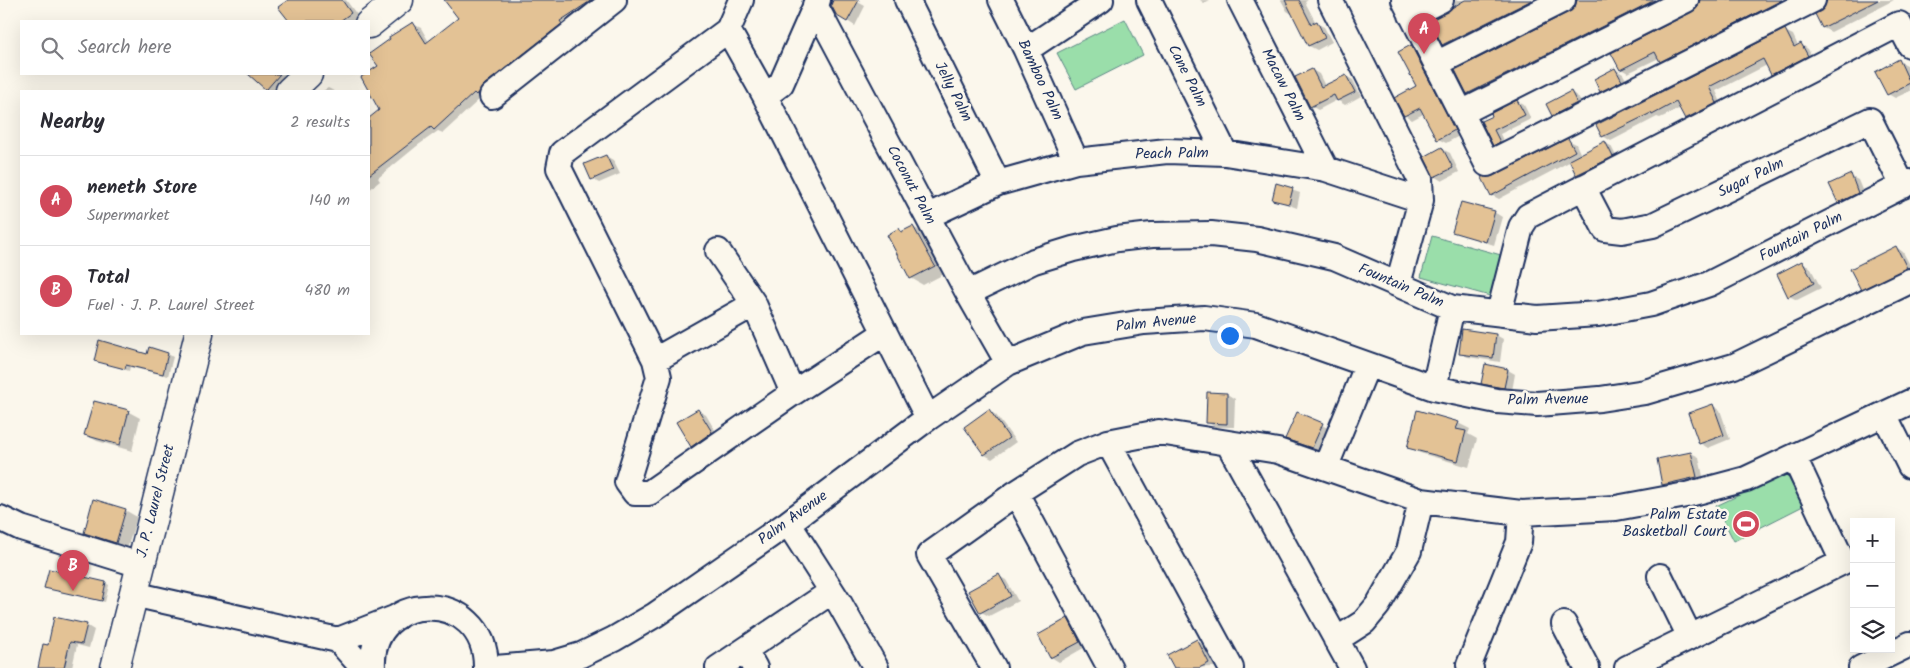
<!DOCTYPE html>
<meta charset="utf-8">
<style>
:root{--surface:#fff;--page:#f2f2f3;--text:#2b2b33;--muted:#7c7c81;--line:#e1e1e2;--accent:#d1495b}
body{margin:0;font-family:Kalam,sans-serif;background:var(--page);color:var(--text)}
.controls{position:absolute;right:15px;bottom:15px;display:grid;overflow:hidden;border-radius:0px;box-shadow:0 5px 20px #0002}
.controls button{width:45px;height:45px;display:grid;place-items:center;padding:0;border:0;border-bottom:1px solid var(--line);background:var(--surface);color:var(--text);font:25px sans-serif}
.you{position:absolute;left:1229px;top:335px;width:18px;height:18px;margin:-12px;border:4px solid #fff;border-radius:50%;background:#1a73e8;box-shadow:0 0 0 8px #1a73e833}
.badge{display:grid;place-items:center;width:32px;height:32px;border-radius:50%;background:var(--accent);color:#fff;font-size:16px;font-weight:700}
.pin{position:absolute;translate:-50% -41px;filter:drop-shadow(0 1px 2px #0008)}
.pin::after{content:'';position:absolute;top:26px;width:18px;height:15px;background:inherit;clip-path:polygon(0 0,100% 0,50% 100%)}
.list{margin:0;padding:0;list-style:none}
h2{display:flex;justify-content:space-between;align-items:center;height:65px;margin:0;padding:0 20px;font-size:21px}
h2 small{font-size:16px;font-weight:400;color:var(--muted)}
.list li{display:grid;grid-template-columns:32px 1fr auto;gap:15px;align-items:center;box-sizing:border-box;height:90px;padding:0 20px;border-top:1px solid var(--line)}
.list b{display:block;font-size:19px;white-space:nowrap}
.list p{margin:0;font-size:16px;white-space:nowrap;color:var(--muted)}
.list em{font-size:16px;font-style:normal;color:var(--muted)}
.icon{flex:none;width:28px;height:28px;fill:none;stroke:currentColor;stroke-width:2;stroke-linecap:round;stroke-linejoin:round}
.map{position:relative;flex:none;width:1910px;height:668px;overflow:hidden}
.search{position:absolute;background:var(--surface);box-shadow:0 5px 20px #0002;left:20px;top:20px;width:350px;height:55px;display:flex;align-items:center;gap:12px;box-sizing:border-box;padding:0 18px;border-radius:0px;color:var(--muted);font-size:19px}
.panel{position:absolute;background:var(--surface);box-shadow:0 5px 20px #0002;left:20px;top:90px;width:350px;height:245px;border-radius:0px}
.map>svg:first-child{display:block}
.green{fill:#9adeaa;stroke:#5a8684}
.shadow{fill:#0003}
.building{fill:#e3c295;stroke:#1b2f5e}
.lines{fill:none;stroke-linecap:round;stroke-linejoin:round}
.minor-casing{stroke:#1b2f5e;stroke-width:28}
.major-casing{stroke:#1b2f5e;stroke-width:31}
.minor{stroke:#fbf7ec;stroke-width:24}
.major{stroke:#fbf7ec;stroke-width:28}
.labels{text-anchor:middle;dominant-baseline:central;stroke-width:5;stroke-linejoin:round;paint-order:stroke}
.street-label{font-size:15px;fill:#1b2f5e;stroke:#fbf7ec}
.poi-label{font-size:15px;fill:#1b2f5e;stroke:#fbf7ec;text-anchor:end}
</style>
<div class="map">
<svg width="1910" height="668" viewBox="0 0 1910 668">
<rect width="100%" height="100%" fill="#fbf7ec"/>
<filter id="ink" filterUnits="userSpaceOnUse"><feTurbulence type="fractalNoise" baseFrequency=".02" numOctaves="2"/><feDisplacementMap in="SourceGraphic" scale="10" xChannelSelector="R" yChannelSelector="G"/><feConvolveMatrix kernelMatrix="1 2 1 2 8 2 1 2 1" color-interpolation-filters="sRGB"/></filter>
<g filter="url(#ink)">
<!-- green -->
<path class="green" d="M1125,19l18,36 -67,34 -19,-36z
M1432,236l69,19 -11,41 -69,-19z
M1786,473l17,33 -69,35 -18,-35z"/>
<!-- shadow -->
<path class="shadow" d="M291,0h55l14,19 -3,2h-66l-11,-13z
M446,0h159l-123,97 -39,36 -5,-2 -21,15 -39,32 2,3 -11,9v-71l12,-8 -1,-44 33,-43 8,4 8,14 31,-23z
M835,0h19l11,6 -10,20 -17,-11z
M1200,0h10l-6,3z
M1281,0h27l-3,2 11,21 8,4 8,15 -15,8 -8,-4 -14,-30 -8,-5z
M1456,0h92l-97,49 -8,-5 -11,-23 21,-12z
M1578,0h93l-195,98 -8,-4 -12,-24 114,-57z
M1701,0h100l-133,65 -9,-7 -31,15 -7,-4 72,-56z
M1826,0h68l-63,32 -8,-4 -6,-13 9,-7z
M1785,31l8,4 5,11 3,-2 7,5 6,11 -35,18 -7,-4 -5,-9 -51,26 7,16 -29,16 -8,-5 -5,-10 -21,10 -3,-1 -46,24 -8,-5z
M1411,47l8,4 42,84 -15,8 -8,-4 -13,-26 -13,7 -7,-5 12,-28z
M1899,61l8,4 3,7v19l-15,7 -7,-4z
M1615,69l8,5 6,11 -20,10 -8,-4z
M1312,70l7,4 6,12 21,-10 7,4 8,16 -16,9 -8,-5 -19,10 -7,-4z
M250,74h41l-16,17 -9,-2z
M328,88l6,3h-11z
M1571,92l7,5 6,11 -24,11 -7,-4z
M1517,101l7,4 7,14 -31,15 6,12 -5,3 -7,-4 -12,-23z
M1568,140l8,4 5,11 24,-12 6,3 7,14 -35,18 -6,-4 -6,-13 -72,38 -8,-4 2,-17z
M1442,149l8,4 9,19 -17,9 -8,-5z
M606,156l7,4 7,14 -21,9 -7,-4z
M1850,176l8,4 7,17 -19,10 -7,-5z
M1277,185l23,8 -3,15 -24,-9z
M1494,212l8,5 -8,28 -41,-13z
M913,227l12,7 21,39 -23,12 -12,-7 -23,-42 11,-6 5,2z
M1896,247l7,5 7,13v9l-41,19 -8,-4z
M1802,263l8,4 11,21 -24,12 -8,-4z
M1496,335l7,4 -3,23 -32,-5 -8,-4z
M168,354l5,3 -5,19 -38,-9 -1,4 -34,-11z
M1486,365l22,5 7,4 -3,17 -22,-4 -8,-4z
M1227,394l8,5 -1,28h-19l-8,-5z
M95,402l34,10 11,6 -8,33 -35,-10 -11,-6z
M1712,405l8,5 10,29 -22,9 -8,-5z
M698,410l8,5 13,22 -19,13 -8,-4z
M989,411l7,4 20,27 -24,17 -7,-4 -19,-28z
M1298,414l32,15 -10,23 -33,-14z
M1458,423l12,6 -2,5 9,5 -8,28 -49,-14 -12,-6z
M1691,453l8,4 5,24 -34,7 -7,-4z
M125,510l12,7 -10,32 -31,-10 -11,-7z
M999,576l7,4 12,21 -29,15 -8,-4z
M106,583l3,2 -4,17 -59,-14z
M1068,620l7,4 12,22 -28,16 -8,-5z
M86,625l8,5 -5,18 -12,-3 -5,23h-33l10,-21z
M1197,641l7,4 12,22 -41,1z"/>
<!-- building -->
<path class="building" d="M288,0h54l9,13 -11,8h-51l-11,-14z
M444,0h148l-32,21 2,3 -78,61 -5,8 -3,2 -2,-2 -40,37 -3,-3 -62,48v-57l10,-8 -18,-33 17,-11 -9,-12 21,-15 -1,-2 24,-15 13,21 32,-25z
M833,0h26l-12,22 -10,-6 -6,-11z
M1285,0h14l12,24 6,-3 8,17 -17,8z
M1465,0h67l-90,45 -12,-24z
M1577,0h78l-188,94 -12,-24 114,-58 6,-5z
M1700,0h82l-122,62 -5,-10 -35,18 -9,-17 81,-41 6,-5z
M1827,0h51l-56,28 -7,-14 9,-6z
M1785,29l9,18 7,-4 7,13 -37,19 -8,-16 -54,28 8,16 -32,16 -9,-17 -24,13 -1,-2 -49,24 -6,-12z
M1411,45l44,85 -18,10 -17,-32 -16,8 -10,-18 22,-12 -18,-34z
M1899,59l11,24 -23,12 -12,-23z
M1615,68l7,13 -22,11 -6,-13z
M1312,69l9,18 25,-12 9,17 -18,9 -3,-6 -24,12 -15,-30z
M248,74h32l-14,16z
M1571,91l6,12 -25,13 -6,-12z
M1517,100l8,15 -31,15 6,12 -7,4 -12,-25 11,-5 -1,-3z
M1568,138l7,13 -84,45 -10,-20h12z
M1605,141l8,16 -37,18 -7,-15z
M1442,147l11,21 -19,9 -10,-20z
M606,155l7,15 -22,10 -7,-16z
M1851,174l7,19 -20,10 -9,-19z
M1276,183l17,5 -4,16 -17,-4z
M1461,202l34,9 -9,31 -34,-10z
M913,226l22,40 -25,13 -23,-44 12,-7 2,4z
M1896,246l11,22 -46,22 -11,-21z
M1802,261l12,22 -26,14 -11,-23z
M1462,329l34,5 -3,24 -34,-4z
M99,340l48,14 2,-7 19,6 -5,21 -37,-9 -1,4 -31,-8z
M1485,364l23,5 -4,19 -23,-4z
M1207,392l20,1v31l-21,-1z
M94,401l35,9 -9,35 -36,-10z
M1713,404l11,31 -25,9 -11,-31z
M698,409l14,23 -21,15 -15,-25z
M989,409l20,29 -25,17 -20,-28z
M1417,410l42,12 -3,7 10,2 -8,30 -51,-13z
M1297,412l26,11 -11,25 -27,-9z
M1691,452l6,25 -35,8 -5,-26z
M93,499l33,10 -10,34 -32,-10z
M49,569l57,13 -4,19 -58,-13z
M999,574l12,22 -31,17 -12,-22z
M54,617l33,7 -5,20 -12,-2 -6,26h-26l5,-24 5,1z
M1068,618l12,24 -30,16 -12,-23z
M1197,639l12,24 -10,5h-25l-7,-13z"/>
<g class="lines">
<!-- minor casing -->
<g class="minor-casing">
<path id="minor" d="M741,0l-13,30 -166,123 -3,15 96,192 4,17 -32,105 8,11h14l144,-100 90,-59
M907,0l91,183
M1001,0l25,50 50,111
M1149,0l76,153
M1240,0l86,169
M1330,0l90,179 1,21 -23,84
M1404,0l83,164 326,-164
M815,5l153,288 40,70
M1411,15l30,-15
M728,30l37,66 163,322
M1026,50l75,-50
M1436,64l127,-64
M492,96l122,-96
M765,96l16,-12 37,-84
M1461,113l225,-113
M1583,187l22,42 17,2 31,-6 217,-105 33,66
M928,216l70,-33 78,-22 91,-10 58,2 101,16 95,31
M718,251l36,53 39,89
M968,293l66,-32 39,-12 44,-10 35,-4 59,-1 46,5 77,18 118,51 85,10 61,-4 53,-10 58,-20 201,-102
M1499,313l22,-86 7,-11 371,-192 11,21
M655,360l99,-56
M1434,388l18,-80
M1885,416l25,50
M1108,442l123,226
M1228,443l124,225
M1326,466l41,-100
M1016,493l94,175
M0,518l21,10 119,37
M788,523l52,81 36,64
M1660,576l30,61
M133,594l205,46 59,-23
M1564,624l23,44
M338,640l25,28
M1336,640l28,-18 14,-17 31,-54 12,-50
M745,650l10,18
M373,668c-5,-79 114,-82 113,0
M495,668l59,-5 27,-8 33,-16 41,-24 133,-92 140,-105 80,-55 75,-31 61,-10 60,-4 52,7 178,63 63,13 40,3 63,-5 45,-7 89,-26 176,-85
M718,668l113,-76
M994,668l-65,-113 87,-62 61,-39 31,-12 51,-10 119,19 143,50 100,12 95,-5 70,-13 60,-16 164,-77
M1471,668l-2,-3 50,-123 2,-29
M1627,668l216,-106 -49,-105
M1861,668l49,-24"/>
</g>
<!-- major casing -->
<g class="major-casing">
<path id="major" d="M369,24l30,-24
M290,91l18,-17
M115,668l84,-334"/>
</g>
<!-- minor -->
<use href="#minor" class="minor"/>
<!-- major -->
<use href="#major" class="major"/>
</g>
</g>
<!-- icons -->
<defs>
<g id="stadium-disc" transform="scale(1.4375)"><circle r="9.5" fill="#d1495b" stroke="#fbf7ec"/><path d="M0-5a6.5 5 0 1 0 0 10a6.5 5 0 1 0 0-10ZM-3.5-1.8h7v3.6h-7Z" fill="#fff"/></g>
</defs>
<g fill-rule="evenodd">
<use href="#stadium-disc" x="1746" y="524"/>
</g>
<g class="labels">
<!-- street labels -->
<g class="street-label">
<text transform="translate(1187 76) rotate(63)">Cane Palm</text>
<text transform="translate(1040 80) rotate(65)">Bamboo Palm</text>
<text transform="translate(1283 85) rotate(63)">Macaw Palm</text>
<text transform="translate(953 92) rotate(63)">Jelly Palm</text>
<text transform="translate(1172 154) rotate(-1)">Peach Palm</text>
<text transform="translate(1751 178) rotate(-26)">Sugar Palm</text>
<text transform="translate(911 185) rotate(62)">Coconut Palm</text>
<text transform="translate(1801 237) rotate(-27)">Fountain Palm</text>
<text transform="translate(1401 286) rotate(23)">Fountain Palm</text>
<text transform="translate(1156 323) rotate(-6)">Palm Avenue</text>
<text transform="translate(1548 400) rotate(-1)">Palm Avenue</text>
<text transform="translate(156 501) rotate(-76)">J. P. Laurel Street</text>
<text transform="translate(793 518) rotate(-36)">Palm Avenue</text>
</g>
<!-- poi labels -->
<g class="poi-label">
<text x="1727" y="515">Palm Estate<tspan x="1727" dy="17">Basketball Court</tspan></text>
</g>
</g>
</svg>
<div class="controls">
<button>+</button>
<button>−</button>
<button><svg class="icon" aria-label="layers" viewBox="0 0 24 24"><path d="M12 4l9 5-9 5-9-5zM3 14l9 5 9-5"/></svg></button>
</div>
<div class="you"></div>
<div class="pin badge" style="left:1424px;top:54px">A</div>
<div class="pin badge" style="left:73px;top:591px">B</div>
<div class="search"><svg class="icon" aria-label="search" viewBox="0 0 24 24"><circle cx="10" cy="10" r="6"/><path d="M15 15l6 6"/></svg>Search here</div>
<section class="panel">
<h2>Nearby<small>2 results</small></h2>
<ul class="list">
<li><span class="badge">A</span><div><b>neneth Store</b><p>Supermarket</p></div><em>140 m</em></li>
<li><span class="badge">B</span><div><b>Total</b><p>Fuel · J. P. Laurel Street</p></div><em>480 m</em></li>
</ul>
</section>
</div>
